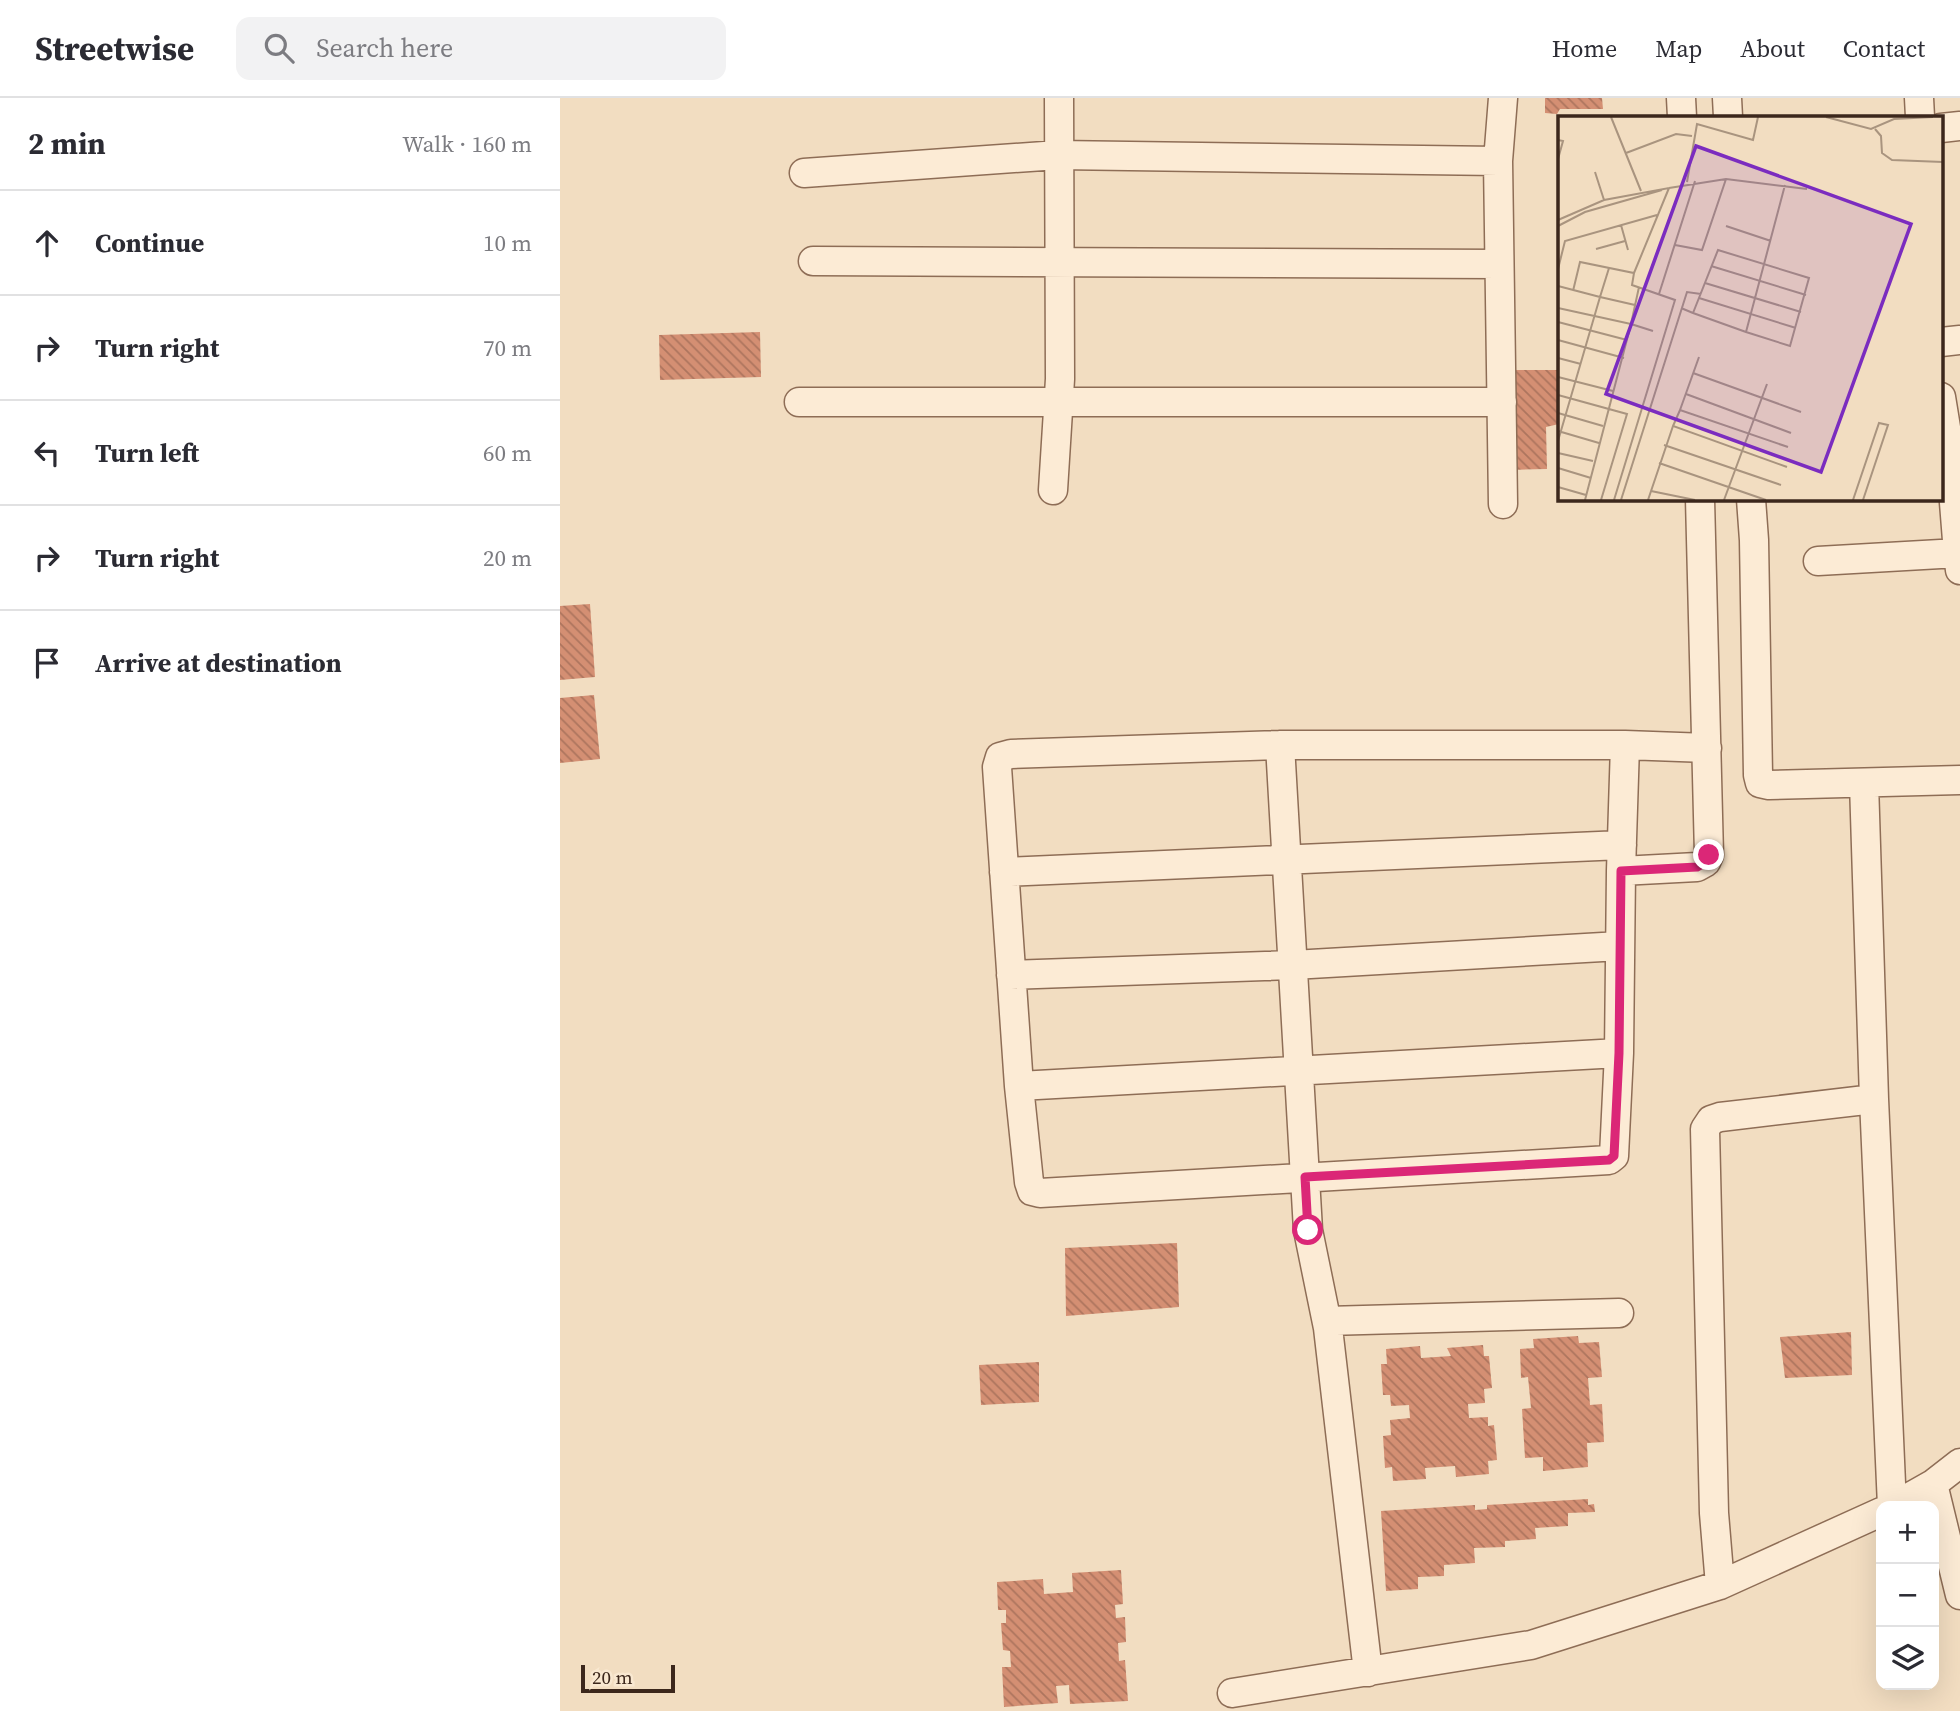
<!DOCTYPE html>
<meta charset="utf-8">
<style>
:root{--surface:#fff;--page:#f2f2f3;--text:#2b2b33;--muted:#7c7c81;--line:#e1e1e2}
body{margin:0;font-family:"Source Serif 4",serif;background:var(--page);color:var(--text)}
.controls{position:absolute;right:21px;bottom:21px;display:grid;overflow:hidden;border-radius:14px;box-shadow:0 7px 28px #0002}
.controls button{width:63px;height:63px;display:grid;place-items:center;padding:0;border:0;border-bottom:2px solid var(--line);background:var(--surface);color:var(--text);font:35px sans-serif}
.scale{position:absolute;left:21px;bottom:18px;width:94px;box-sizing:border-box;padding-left:7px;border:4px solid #3c271c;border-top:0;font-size:19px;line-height:24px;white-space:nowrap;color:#3c271c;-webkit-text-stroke:5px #f9e8d1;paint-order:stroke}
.stop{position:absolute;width:21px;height:21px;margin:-16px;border:5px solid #db2777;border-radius:50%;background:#fff}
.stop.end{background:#db2777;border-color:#fff;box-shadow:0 2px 7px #0008}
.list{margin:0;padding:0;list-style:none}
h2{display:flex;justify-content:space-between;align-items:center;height:91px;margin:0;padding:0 28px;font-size:30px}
h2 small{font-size:23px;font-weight:400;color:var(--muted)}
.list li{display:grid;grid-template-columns:46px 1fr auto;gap:21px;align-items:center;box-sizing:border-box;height:105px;padding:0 28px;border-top:2px solid var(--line)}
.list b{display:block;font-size:26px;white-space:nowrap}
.list em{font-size:23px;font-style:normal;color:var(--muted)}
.icon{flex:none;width:38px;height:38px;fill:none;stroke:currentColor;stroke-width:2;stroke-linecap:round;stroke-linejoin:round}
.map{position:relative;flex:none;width:1400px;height:1613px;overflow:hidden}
header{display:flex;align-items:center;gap:42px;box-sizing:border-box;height:98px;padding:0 35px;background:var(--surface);border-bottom:2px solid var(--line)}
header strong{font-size:33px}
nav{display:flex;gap:38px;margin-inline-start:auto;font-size:24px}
.search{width:490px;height:63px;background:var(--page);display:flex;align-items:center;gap:18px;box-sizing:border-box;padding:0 24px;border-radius:14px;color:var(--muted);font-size:26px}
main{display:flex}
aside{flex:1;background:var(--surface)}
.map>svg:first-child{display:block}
.building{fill:url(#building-back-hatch)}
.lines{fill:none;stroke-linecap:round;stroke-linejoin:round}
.minor-casing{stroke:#8e6d56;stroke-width:31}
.minor{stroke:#fcebd5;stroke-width:28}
.route{stroke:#db2777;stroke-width:9}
.inset-road{fill:none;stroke:#a9947f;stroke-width:2}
.view{fill:#7b2cbf;fill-opacity:0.15;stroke:#7b2cbf;stroke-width:3.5}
.inset-edge{fill:none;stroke:#3c271c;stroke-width:3.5}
</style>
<header>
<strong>Streetwise</strong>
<div class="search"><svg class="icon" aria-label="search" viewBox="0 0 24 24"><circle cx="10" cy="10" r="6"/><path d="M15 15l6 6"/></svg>Search here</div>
<nav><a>Home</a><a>Map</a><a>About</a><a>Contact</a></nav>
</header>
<main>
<aside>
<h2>2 min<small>Walk · 160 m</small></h2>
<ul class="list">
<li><svg class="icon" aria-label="ahead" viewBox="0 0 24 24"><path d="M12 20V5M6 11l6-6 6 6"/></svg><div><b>Continue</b></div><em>10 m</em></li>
<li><svg class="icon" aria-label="right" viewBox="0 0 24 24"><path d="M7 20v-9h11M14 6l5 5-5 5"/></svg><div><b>Turn right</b></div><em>70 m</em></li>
<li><svg class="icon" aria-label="left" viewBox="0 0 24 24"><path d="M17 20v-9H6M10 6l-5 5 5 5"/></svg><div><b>Turn left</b></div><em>60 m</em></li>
<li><svg class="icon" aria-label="right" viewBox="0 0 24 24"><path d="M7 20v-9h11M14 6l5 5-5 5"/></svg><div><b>Turn right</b></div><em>20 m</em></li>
<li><svg class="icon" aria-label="arrive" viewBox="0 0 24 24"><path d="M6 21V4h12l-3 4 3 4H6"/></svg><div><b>Arrive at destination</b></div></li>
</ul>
</aside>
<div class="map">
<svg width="1400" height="1613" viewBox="0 0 1400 1613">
<defs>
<pattern id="building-back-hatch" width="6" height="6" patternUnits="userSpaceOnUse" patternTransform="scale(1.75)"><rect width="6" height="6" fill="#d48f73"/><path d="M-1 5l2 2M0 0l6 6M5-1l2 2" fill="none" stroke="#ad755e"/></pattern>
</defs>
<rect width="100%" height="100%" fill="#f2ddc1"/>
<!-- building -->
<path class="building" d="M985,0h57l1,11h-43l-3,5 -12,-1z
M200,234l1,45 -101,3 -1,-45z
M953,272h46v54l-13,3 1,42 -37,1z
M30,506l5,73 -35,3v-74z
M34,597l6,64 -40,4v-65z
M617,1145l2,64 -113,9 -1,-68z
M1291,1234l1,43 -67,3 -5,-41z
M1018,1238l1,7 20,-1 3,35 -14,1 2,27 12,-1 2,38 -17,1 1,24 -45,4v-14l-18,1 -3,-49 9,-1 -3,-31 -7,1 -1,-29 14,-1 -1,-9z
M923,1247l1,11h5l3,32 -8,1 1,14 -17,1 1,14 19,-1v9l6,-1 3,35 -9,1 1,13 -33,3 -1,-11 -30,2 1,11 -33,2 -1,-14 -7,1 -2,-32 8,-1 -1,-15 20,-2 -1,-13 -18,1 -1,-11h-7l-2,-31h6l-1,-15 34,-3 1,12 30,-2 -4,-8z
M479,1264v40l-58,3 -2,-40z
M1028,1401v6l6,-1 1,8 -27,1v13l-33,2 1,11 -31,2v6l-31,1 1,15 -31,2v11l-26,1v12l-32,2 -5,-80 94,-6v5l12,-1v-4z
M561,1472l2,34 -8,1 1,13 9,-1 1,25 -8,1 1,18 6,-1 3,41 -58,3 -1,-19 -13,1 2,17 -54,4 -2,-40h9l-1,-16 -7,-1 -2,-27h5v-13h-8l-1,-28 46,-3 1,15 29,-2 -1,-19z"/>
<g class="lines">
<!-- minor casing -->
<g class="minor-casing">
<path id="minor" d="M1121,0l1,19
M1167,0l1,19
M1359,0l1,19
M1381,30l19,-2
M938,63l5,343
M244,75l254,-18 440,6 5,-63
M253,163l686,3
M1381,244l19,-2
M1381,299l9,55 8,101h2
M239,304h703
M493,392l7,-111 -1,-281
M1191,401l3,41 4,235 2,8 9,2 191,-5
M1258,463l140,-8 2,17
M720,647l28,485 20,98 40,344
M1065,647l-4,126 -2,182 -5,103 -5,4 -569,33 -8,-2 -3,-9 -10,-96 -22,-319 3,-10 11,-3 269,-9h345l82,3
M1304,685l10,316 18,407
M1061,773l76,-4 9,-5 3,-7 -9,-356
M444,774l618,-27
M451,877l282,-10 327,-19
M459,988l600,-33
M767,1223l292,-8
M1373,1386l27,111
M1334,1408l39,-22 27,-21
M1160,1487l-6,-72 -9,-384 6,-9 9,-3 154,-18
M672,1595l299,-48 189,-60 161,-73"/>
</g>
<!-- minor -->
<use href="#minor" class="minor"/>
</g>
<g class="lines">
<!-- route -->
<path class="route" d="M748,1132l-3,-53 304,-17 5,-4 5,-103 2,-182 76,-4 9,-5 3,-7"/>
</g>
<!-- overview -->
<g transform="translate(998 18)">
<rect width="385" height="385" fill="#f2ddc1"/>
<path class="inset-road" d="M53,1l30,74M268,1l45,12 23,-10 39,-2M317,13l6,7 1,17 10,7 51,2M0,24l5,1 -5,18M68,37l50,-19 16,2M37,56l9,28M129,66l10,-58 56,16 5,-23M111,72l57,-9 81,10M0,104l46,-20 65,-12 -35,85 -54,-11 -7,29M63,109l7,25M0,110l27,-14 77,-22M168,110l45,15M117,129l27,5 24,-71M38,133l29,-8M153,150l95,29M51,152l-9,29 35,8M0,153l7,-28 92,-26M147,167l96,29M0,170l42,11 -42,144M81,171l-8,37 22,7M101,178l36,-113M141,182l97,30M0,192l73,16 -46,176M123,192l12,5 53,19 44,14 19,-68 -91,-28 -25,63M0,206l69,18M188,216l39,-147M0,224l66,18M0,242l23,6M135,257l108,39M0,261l55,14M128,278l105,39M0,279l69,19 -26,86M122,294l19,-53M0,297l45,13M0,315l41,12M106,329l117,40M0,337l35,8M101,347l107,37M229,351l-114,-41 7,-16 108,37M0,352l33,10M0,371l28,8M93,375l44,9M56,384l61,-200 -43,-15 2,-12M63,384l66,-208 14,2M90,384l25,-74M166,384l43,-116M295,384l26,-77 9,2 -25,75"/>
<path class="view" d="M138,30l215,78 -90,248 -215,-78z"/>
<rect width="385" height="385" class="inset-edge"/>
</g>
</svg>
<div class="controls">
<button>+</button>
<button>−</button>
<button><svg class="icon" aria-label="layers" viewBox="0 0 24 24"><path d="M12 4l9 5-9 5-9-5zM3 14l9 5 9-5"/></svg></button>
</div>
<div class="scale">20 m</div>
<div class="stop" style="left:748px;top:1132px"></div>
<div class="stop end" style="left:1149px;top:757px"></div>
</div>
</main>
